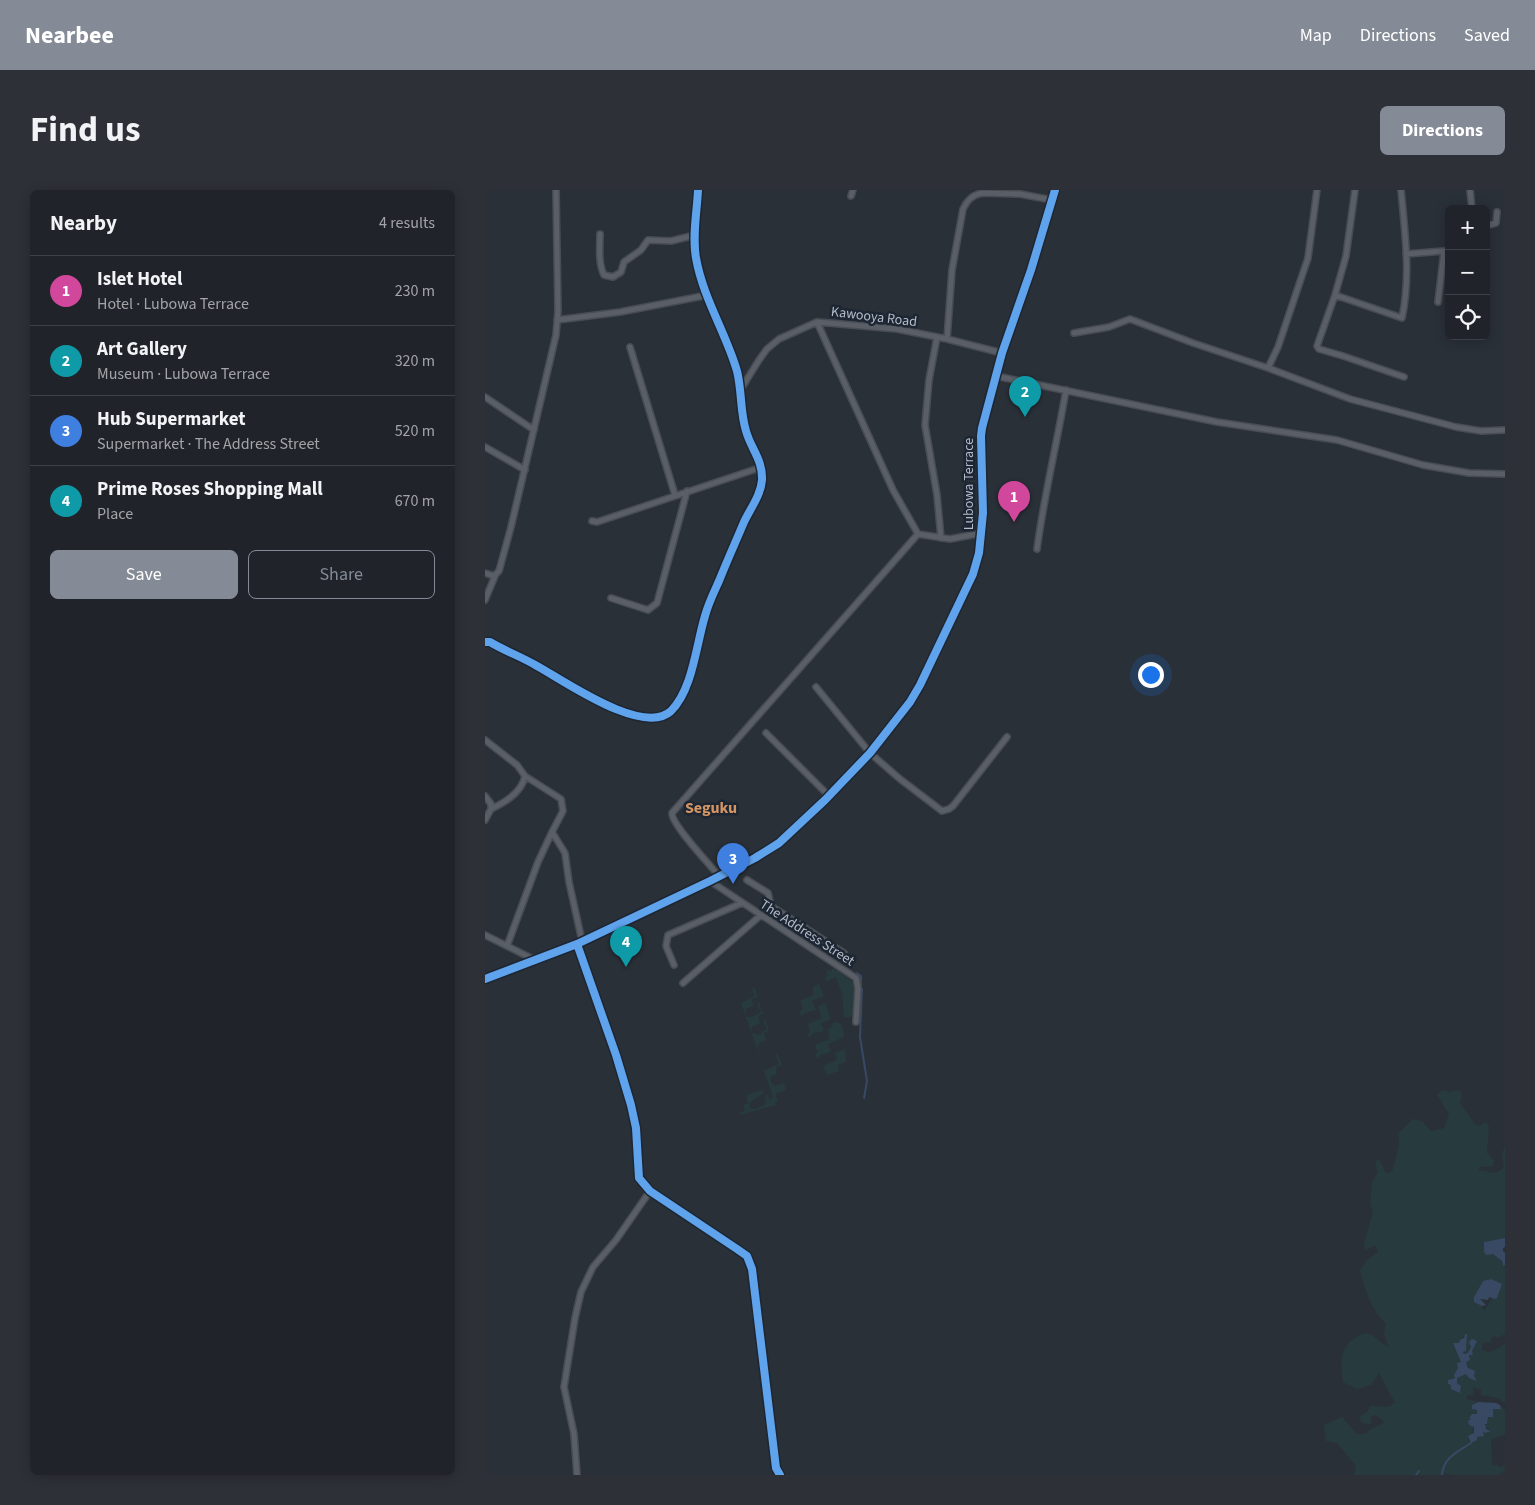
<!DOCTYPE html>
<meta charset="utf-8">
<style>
:root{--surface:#20242a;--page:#2d3036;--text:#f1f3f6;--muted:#a2a4a8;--line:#3d4147;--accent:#848b96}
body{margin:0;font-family:"Source Sans 3",sans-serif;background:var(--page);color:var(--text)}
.controls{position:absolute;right:15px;top:15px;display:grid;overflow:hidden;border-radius:8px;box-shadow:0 2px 12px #0003}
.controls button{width:45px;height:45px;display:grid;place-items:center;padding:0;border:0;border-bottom:1px solid var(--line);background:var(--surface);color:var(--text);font:25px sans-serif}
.you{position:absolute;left:665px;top:484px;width:18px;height:18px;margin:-12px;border:4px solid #fff;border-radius:50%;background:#1a73e8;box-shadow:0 0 0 8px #1a73e833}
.badge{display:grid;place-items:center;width:32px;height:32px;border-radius:50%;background:var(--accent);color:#fff;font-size:16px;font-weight:700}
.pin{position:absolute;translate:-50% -41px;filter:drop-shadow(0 1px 2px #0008)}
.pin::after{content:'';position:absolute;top:26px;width:18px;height:15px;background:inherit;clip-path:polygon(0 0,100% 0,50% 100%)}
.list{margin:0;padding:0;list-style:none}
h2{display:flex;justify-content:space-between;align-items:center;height:65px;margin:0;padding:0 20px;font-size:21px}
h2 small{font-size:16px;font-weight:400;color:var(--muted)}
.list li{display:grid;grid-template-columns:32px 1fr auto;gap:15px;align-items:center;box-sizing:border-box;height:70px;padding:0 20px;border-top:1px solid var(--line)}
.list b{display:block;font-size:19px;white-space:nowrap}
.list p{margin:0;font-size:16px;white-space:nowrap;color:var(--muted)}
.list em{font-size:16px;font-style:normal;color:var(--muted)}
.actions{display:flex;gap:10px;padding:15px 20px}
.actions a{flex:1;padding:11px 0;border:1px solid var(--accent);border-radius:8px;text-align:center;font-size:18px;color:var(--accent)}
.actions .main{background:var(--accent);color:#fff}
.icon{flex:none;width:28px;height:28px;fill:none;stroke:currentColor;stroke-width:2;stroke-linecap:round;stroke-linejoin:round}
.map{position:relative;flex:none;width:1020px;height:1285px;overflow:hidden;border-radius:8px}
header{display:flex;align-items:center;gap:30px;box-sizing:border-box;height:70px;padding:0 25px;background:var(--accent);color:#fff}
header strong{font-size:24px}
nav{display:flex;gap:28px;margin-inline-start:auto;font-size:18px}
.intro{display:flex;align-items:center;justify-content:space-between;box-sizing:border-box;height:120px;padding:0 30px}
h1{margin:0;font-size:35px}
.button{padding:12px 22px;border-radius:8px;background:var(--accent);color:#fff;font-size:18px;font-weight:700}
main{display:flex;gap:30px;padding:0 30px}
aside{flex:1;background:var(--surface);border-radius:8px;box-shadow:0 2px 12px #0003}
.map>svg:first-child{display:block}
.green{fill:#273a3e;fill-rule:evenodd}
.water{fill:#384963}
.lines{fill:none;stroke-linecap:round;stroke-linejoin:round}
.stream{stroke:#384963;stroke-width:2}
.minor-casing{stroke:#484c53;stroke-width:8}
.tertiary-casing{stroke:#484c53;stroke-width:8}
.minor{stroke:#5a5e66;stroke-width:5}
.tertiary{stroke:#5a5e66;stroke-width:5.5}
.cycleway-casing{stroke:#1d2633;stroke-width:11}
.cycleway{stroke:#60a3ed;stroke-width:8}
.labels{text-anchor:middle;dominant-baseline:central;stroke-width:5;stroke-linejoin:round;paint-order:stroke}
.street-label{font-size:14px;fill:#b4bcc9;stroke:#1d2633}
.quarter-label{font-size:16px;font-weight:bold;fill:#d59563;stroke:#1d2633}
</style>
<header>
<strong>Nearbee</strong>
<nav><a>Map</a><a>Directions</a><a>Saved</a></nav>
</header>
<div class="intro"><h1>Find us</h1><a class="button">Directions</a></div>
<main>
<aside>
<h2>Nearby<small>4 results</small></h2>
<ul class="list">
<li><span class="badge" style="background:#d1479c">1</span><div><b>Islet Hotel</b><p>Hotel · Lubowa Terrace</p></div><em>230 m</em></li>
<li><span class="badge" style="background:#0f9aa8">2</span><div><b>Art Gallery</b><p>Museum · Lubowa Terrace</p></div><em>320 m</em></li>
<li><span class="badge" style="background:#3f7fe0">3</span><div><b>Hub Supermarket</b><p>Supermarket · The Address Street</p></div><em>520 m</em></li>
<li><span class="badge" style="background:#0f9aa8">4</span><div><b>Prime Roses Shopping Mall</b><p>Place</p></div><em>670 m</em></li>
</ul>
<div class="actions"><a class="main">Save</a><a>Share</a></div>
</aside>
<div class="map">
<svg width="1020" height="1285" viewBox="0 0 1020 1285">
<rect width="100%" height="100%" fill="#2a3038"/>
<!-- green -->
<path class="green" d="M348,778c27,16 22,17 21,46l-3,3h-7l-2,-23 -6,-17 -9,4 -2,-4 3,-1 -2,-6 5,1z
M334,794l5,12 -12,5 4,9 -11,3 -4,4 -1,-6 3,-2 -3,-8 13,-6v-8z
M269,797l4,10 -7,2 3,7 -7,2 -2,4 2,5 8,-1v-1l6,-3 -4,-9 2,-1 4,12 -5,2 2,7 -7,3 -2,3 2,5 3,-1 1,2 5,-1 -1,-2 6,-2 -4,-10 2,-1 4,12 -5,2 2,7 -7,3v2l-2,1 2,6h-1l-17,-49 13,-7 -2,-8z
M340,813l6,16 -10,4 3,8 -12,3 -2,4 -3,-4 3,-2 -2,-8 14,-6 -4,-12z
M352,832c7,3 7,8 7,15l-16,7 3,8 -11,3 -3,4 -2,-5 3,-1 -3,-8 15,-6 -2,-10 5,-3 -1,-3z
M360,859l1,13 -8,3 1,6 -12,4 -4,-9 14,-6 -2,-7z
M292,863l5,12 -6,2 1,7 -6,2 -1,3 2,5h2l1,2 9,-3 2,7 -9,3 -1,3 2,5 -3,1 1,3 -36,10 -1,-2 6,-2 -2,-6 5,-2 -2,-8 17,-5 1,3 -15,10 2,6 4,-1v1l11,-5 -1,-8 3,-1 1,4 4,-2 -9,-26 15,-7 -4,-10z
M957,900l8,2 8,-2 4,4 -2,9 15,21 5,2 5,-4 4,4 -2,27 7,8 -1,5 -14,1v3c11,1 16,7 25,-3l-2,-12 3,-11v94l-20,4 -1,9c8,2 17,6 19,15l2,-1v69l-7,4 -3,-2 -4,2v4l-9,1v7l6,2 11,-4 6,-5v60l-7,-5 -17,-3v-5l-8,-3v8h-6l-1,4 7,1 3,3 -4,2 5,5v4l-5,5 2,14 3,4 6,-6 8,-1 -7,-3 9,-18h7v-4l5,5v25l-14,4 1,27 3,-2 5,3 5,-2v10h-53l-9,-2 -1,2h-88l2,-9 -19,-23 -11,-2 -2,-16 18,-8 15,17h9l3,-4 16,-8 -9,-7 -6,2 2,6 -5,2 -6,-3 -1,-6 7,-4 3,-6 19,1 6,-4 -16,-30 -8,12 -14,4 -14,-7c-2,-19 -5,-35 15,-46 3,-2 7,-3 11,-2 7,2 13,11 20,13l-5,-13 2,-10c-15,-15 -21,-33 -26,-54l7,-10 11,-8 -3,-7 -9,5 -2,-6 9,-32 -3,-9 2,-21 6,-10 -3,-10 4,-3 7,14 6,-1c3,-15 9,-23 6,-38l15,-15 9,2 9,10 13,-3 5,-14 -12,-19zM1006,1089c7,5 8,10 6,19l-4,-1 -9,14 -2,-5 -8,-4v-5l9,-16zM980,1144h2l-1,12 -2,8h4l3,-7 1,4 -6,11 8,14 -5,1 -3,-3 -10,4 1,5 -3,8 -3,-6 10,-23 -7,-19h6z"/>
<!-- water -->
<path class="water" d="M1020,1048v9l-2,1v3l2,2v12l-2,1 -1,-5 -9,-7 -7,1 -2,-3v-10z
M1006,1089l11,5 -5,14 -2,1 -6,-2 -1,3 -8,-1 6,6 -4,1 -8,-4v-5l9,-16z
M980,1144h2l-1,17 -3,1 1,2 4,-1 3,-6 -2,-5 3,-3 5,2 -5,10 1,4h-4l1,5 -4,2 2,6 7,3 -1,5 3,5 -8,-3 -3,-4 -9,4v5l4,3 -1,7 -9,-4v-4l-3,-1v-4l7,-2 -1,-3 4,-7 -1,-5 4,-1 -8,-19h6l1,-3 4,-2z
M993,1212l18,1 4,2 1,4h-8v8h-5l-1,7h-2l1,5 5,2 -6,2 -2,-1 1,4 -7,1v3l-6,3 -3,-7 6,-3v-6l-5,-2 -1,-4 3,-2 -2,-1 3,-4h5v-4l-5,-1v-4z"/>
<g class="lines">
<!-- stream -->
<path class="stream" d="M372,783l4,3v9
M377,799l-2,48 7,44 -3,17
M931,1285l3,-4
M957,1285c1,-17 15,-23 29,-32"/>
<!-- minor casing -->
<g class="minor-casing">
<path id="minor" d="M870,0l-9,66 -11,39 67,23c9,-42 3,-85 -1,-128
M985,0l2,19
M366,6l2,-6
M1001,36l10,-3 1,-11
M115,44c0,13 -2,29 4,41l9,2 8,-5 3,-10 17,-12 7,-10 23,1 24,-6
M921,64l38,-3 -6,51
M850,105l-18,51 2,3 24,7 61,21
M72,130l63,-8 88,-17
M589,143l35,-6 21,-8 63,24 75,25 82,31 106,28 25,4 24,-1
M452,147l-8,43 -4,45 12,70 4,43
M462,149l5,-69 11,-61c4,-9 9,-14 19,-16l38,1 32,6
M145,157l45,148
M783,178l10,-21 30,-89 9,-68
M511,186l221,46 120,18 86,25 46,8 36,1
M256,199l18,-29 8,-11 12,-10 38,-17 80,7 50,10 55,14
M0,207l49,33
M0,257l40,23
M107,331l5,1 165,-55
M433,344l32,5 32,-6
M552,359c7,-53 20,-106 29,-159
M0,383l9,3 5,-5 12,-44 45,-192 2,-24 -2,-121
M126,408l37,12 9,-7 30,-112
M0,410l10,-24
M0,452h5c15,9 32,15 47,24 26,14 106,71 134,45 22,-22 25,-66 34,-95 3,-12 9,-24 14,-35 8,-20 17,-40 25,-59 6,-13 17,-27 18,-42 1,-20 -11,-31 -16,-49 -6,-19 -4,-40 -9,-60 -11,-38 -34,-73 -41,-113 -4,-22 1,-46 2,-68
M331,497l54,66 30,26 42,32 7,-2 4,-3 54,-69
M281,543l63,63
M0,550l32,25 8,11c-3,16 -21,27 -34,33
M40,586l36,23 2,12 -11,21 13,21 4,29 13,59
M0,606l6,8v5l-6,11
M234,686c-9,-11 -48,-52 -47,-63l246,-279 -25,-44 -76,-168
M262,690l21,13 3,13 73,47
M225,691l146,97 2,10 -2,34
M0,745l48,24
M92,754l39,111 15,50 5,23 3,50 11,13 87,58 10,7 5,13 24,199 4,7
M22,756l31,-84 14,-30
M189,775l-8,-19 2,-11 74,-32
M198,793l78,-68
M92,1285l-3,-41 -10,-47 11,-69 6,-26 12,-25 23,-27 34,-49"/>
</g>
<!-- tertiary casing -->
<g class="tertiary-casing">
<path id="tertiary" d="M0,789l92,-35 133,-63 45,-23 24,-15 46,-43 45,-47 40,-51 10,-17 53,-111 6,-21 4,-40 -2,-77 1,-8 20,-75 29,-83 24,-80"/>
</g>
<!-- minor -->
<use href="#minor" class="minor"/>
<!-- tertiary -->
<use href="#tertiary" class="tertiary"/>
<!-- cycleway casing -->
<g class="cycleway-casing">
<path id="cycleway" d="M0,452h5c15,9 32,15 47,24 26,14 106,71 134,45 22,-22 25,-66 34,-95 3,-12 9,-24 14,-35 8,-20 17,-40 25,-59 6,-13 17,-27 18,-42 1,-20 -11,-31 -16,-49 -6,-19 -4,-40 -9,-60 -11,-38 -34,-73 -41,-113 -4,-22 1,-46 2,-68
M92,754l39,111 15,50 5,23 3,50 11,13 87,58 10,7 5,13 24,199 4,7
M0,789l92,-35 133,-63 45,-23 24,-15 46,-43 45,-47 40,-51 10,-17 53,-111 6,-21 4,-40 -2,-77 1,-8 20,-75 29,-83 24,-80"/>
</g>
<!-- cycleway -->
<use href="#cycleway" class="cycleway"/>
</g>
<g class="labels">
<!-- street labels -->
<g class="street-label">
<text transform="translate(389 127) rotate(7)">Kawooya Road</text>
<text transform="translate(484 294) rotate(-90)">Lubowa Terrace</text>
<text transform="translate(322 743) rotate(33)">The Address Street</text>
</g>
<!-- quarter labels -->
<g class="quarter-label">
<text x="226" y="618">Seguku</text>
</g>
</g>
</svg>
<div class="controls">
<button>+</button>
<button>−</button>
<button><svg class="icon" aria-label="locate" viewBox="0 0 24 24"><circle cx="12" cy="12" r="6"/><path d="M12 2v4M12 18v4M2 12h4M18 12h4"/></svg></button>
</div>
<div class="you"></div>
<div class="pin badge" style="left:529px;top:332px;background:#d1479c">1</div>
<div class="pin badge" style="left:540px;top:227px;background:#0f9aa8">2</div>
<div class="pin badge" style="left:248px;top:694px;background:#3f7fe0">3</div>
<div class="pin badge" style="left:141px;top:777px;background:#0f9aa8">4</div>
</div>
</main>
